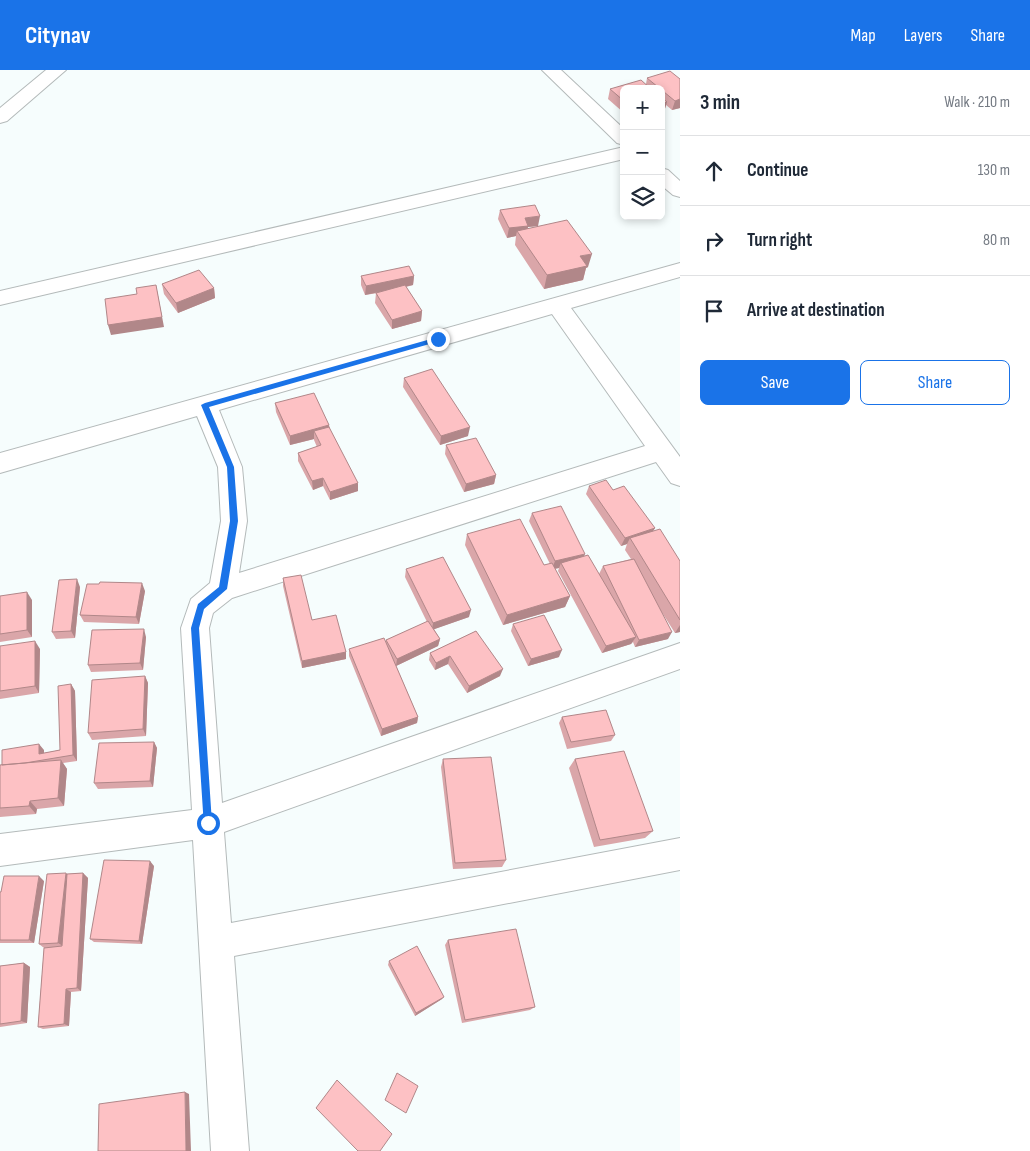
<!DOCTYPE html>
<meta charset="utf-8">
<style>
:root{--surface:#fff;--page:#f6f6f7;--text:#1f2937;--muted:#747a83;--line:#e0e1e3;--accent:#1a73e8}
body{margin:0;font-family:"Sofia Sans Condensed",sans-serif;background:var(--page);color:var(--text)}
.controls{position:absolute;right:15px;top:15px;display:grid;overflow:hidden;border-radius:8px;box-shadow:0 2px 8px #0003}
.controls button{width:45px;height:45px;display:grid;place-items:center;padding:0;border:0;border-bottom:1px solid var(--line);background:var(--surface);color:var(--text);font:25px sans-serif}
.stop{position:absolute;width:15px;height:15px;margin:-11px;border:4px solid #1a73e8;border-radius:50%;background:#fff}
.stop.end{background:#1a73e8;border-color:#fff;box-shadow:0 1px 5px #0008}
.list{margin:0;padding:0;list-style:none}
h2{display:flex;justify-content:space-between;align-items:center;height:65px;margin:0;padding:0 20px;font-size:21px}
h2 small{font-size:16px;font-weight:400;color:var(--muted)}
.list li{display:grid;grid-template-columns:32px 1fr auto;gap:15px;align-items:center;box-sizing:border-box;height:70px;padding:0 20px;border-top:1px solid var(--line)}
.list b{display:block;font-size:19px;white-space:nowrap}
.list em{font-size:16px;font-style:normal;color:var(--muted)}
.actions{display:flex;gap:10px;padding:15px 20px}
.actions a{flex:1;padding:11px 0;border:1px solid var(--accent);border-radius:8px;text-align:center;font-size:18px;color:var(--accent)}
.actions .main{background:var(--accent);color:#fff}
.icon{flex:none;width:28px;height:28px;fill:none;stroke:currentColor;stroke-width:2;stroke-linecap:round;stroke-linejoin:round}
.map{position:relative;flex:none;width:680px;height:1081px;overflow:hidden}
header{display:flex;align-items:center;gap:30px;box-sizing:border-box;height:70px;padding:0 25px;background:var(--accent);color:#fff}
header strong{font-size:24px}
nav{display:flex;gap:28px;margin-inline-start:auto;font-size:18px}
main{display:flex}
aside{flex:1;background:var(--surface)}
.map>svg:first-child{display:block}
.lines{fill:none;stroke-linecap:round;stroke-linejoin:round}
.minor-casing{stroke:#b4baba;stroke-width:2}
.minor{fill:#fff;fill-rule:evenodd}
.wall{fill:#daa6a9}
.shaded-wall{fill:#b18789}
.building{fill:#fdc1c4;stroke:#b18789}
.route{fill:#1a73e8}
</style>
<header>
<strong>Citynav</strong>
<nav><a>Map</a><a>Layers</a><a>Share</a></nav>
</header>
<main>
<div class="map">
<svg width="680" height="1081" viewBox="0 0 680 1081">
<rect width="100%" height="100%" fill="#f6fdfd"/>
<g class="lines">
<!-- minor casing -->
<g class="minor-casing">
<path id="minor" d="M46,0h20l-59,51 -7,2v-15z
M542,0h19l63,59v16l-7,-2z
M624,77v12l-624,146v-14z
M661,98l7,2 12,11v16l-7,-2 -12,-10z
M680,193v14l-109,31 109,149v29l-9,-3 -15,-21 -424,136 -19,15 -4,15 13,175 458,-160v26l-456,163 7,91 449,-85v32l-446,86 15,195h-38l-18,-311 -193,26v-32l192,-24 -11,-182 10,-29 19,-16 11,-62 -3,-54 -21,-51 -197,57v-20zM552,244l93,132 -406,127 8,-52 -5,-54 -23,-57z"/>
</g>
<!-- minor -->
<use href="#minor" class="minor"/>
</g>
<!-- wall -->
<path class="wall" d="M647,8l33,1v29l-8,2 -6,-5 -2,7 -3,1v-24h-37v24l-16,-14 2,-10 36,-5z
M500,140l38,16 -10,1 -1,2 61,38 -2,1 -3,12 -39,9 -29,-44 1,-9 -9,2 -9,-19z
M361,206h53l-1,9 -7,2 16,24 -1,10 -29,8 -17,-26 1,-10h2l-13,2 -4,-10z
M162,214l52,4 1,10 -37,15 -14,-19z
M404,308l64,58 -28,9 -37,-58z
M275,333l54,22 1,4 28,62 -28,9 -7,-14 -10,4 -15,-29v-8l19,-6 -3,-7v-1l-24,6 -14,-33z
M446,375l50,30 -2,9 -30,8 -19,-38z
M589,416l24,4 42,38 -2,3 27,30v71l-5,1 -14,-22 7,28 -33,8 -2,-5 -2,2 -29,9 -44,-82 1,-3 -4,1 15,27 -5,11 -62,18 -38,-80 2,-11 77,31 6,-1 -21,-43 3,-8 52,43 15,18 4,-8 28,-7 -6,-9 2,-6 -6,2 -35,-52z
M406,499l63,48 -35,12 6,10 -2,7 -42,20 -2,-5 24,56 -1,6 -36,13 -32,-80v-7l37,-6v-3l41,-18 -22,-45z
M283,508l29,42 34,32v7l-44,9 -19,-82z
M99,514l46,7 -6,33 -55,-2 -4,-7z
M80,517l-5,51 -19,1 -4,-7z
M0,526l32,4v37l-32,5z
M513,554l46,33 -31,9 -17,-35z
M476,561l24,45 -33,17 -19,-29 -13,6 -6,-10 1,-7z
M146,567l-3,33 -52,2 -3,-7z
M0,576l40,3 -1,44 -39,6z
M145,606l3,7 -2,53 -54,4 -4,-7z
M71,614l4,7 2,70 -14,2 4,6 -3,37 -27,3 -1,5 -36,3v-52l44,-15v3l16,-3z
M562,647l53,18 -4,6 -44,8 -8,-26z
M154,672l3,6 -4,39 -55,2 -4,-6z
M443,689l63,101 -4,7 -49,2 -12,-102z
M575,689l78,72 -8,7 -51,9 -25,-79z
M154,796l-12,78 -48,-2 -4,-3z
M66,803l1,1 16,-1 5,5 -7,113 -10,1 -2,34 -26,3 -5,-2 6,-79 -5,-4z
M44,811l-10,62h-34v-51z
M448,870l87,67 -5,3 -68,13 -17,-78z
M389,891l53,38 -27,17 -27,-51z
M24,893l6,4 -3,56 -27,4v-61z"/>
<!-- shaded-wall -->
<path class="shaded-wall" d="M680,29v9l-8,2 3,-9z
M667,32l-3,10 -3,1v-9z
M540,146l-2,10 -10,1 -2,8 -9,-4 -1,5 -9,2 2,-10 16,-10z
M592,184l-4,13 -2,1 -3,12 -39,9 3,-14 33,-19z
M414,206l-1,9 -48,10 1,-9z
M156,215l8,42 -53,8 -3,-10z
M214,218l1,10 -37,15 -2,-10z
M422,241l-1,10 -29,8v-9z
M329,355l1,9 -16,-3v8l-24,6v-9z
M470,357l-2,9 -28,9 1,-9z
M496,405l-2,9 -30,8 2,-8z
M323,408v8l-10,4 -1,-9z
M358,413v8l-28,9v-8z
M655,458l-5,8 -20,2 -3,6 -6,2 4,-8z
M585,484l-3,8 -21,1 -2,5 -7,1 3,-8z
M77,509l3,8 -5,51 -4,-7z
M142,513l3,8 -6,33 -3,-7z
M27,522l5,8v37l-5,-7z
M570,526l-5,11 -62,18 4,-10z
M471,540l-2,7 -37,13 1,-7z
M680,555v7l-5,1z
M144,559l2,8 -3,33 -3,-7z
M672,562l-4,7 -33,8 4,-7z
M636,567l-5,7 -29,9 4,-7z
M440,569l-2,7 -42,20 1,-7z
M35,571l5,8 -1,44 -4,-7z
M562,580l-3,7 -31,9 3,-7z
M346,582v7l-44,9v-7z
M450,586l-2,8 -13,6 1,-7z
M503,599l-3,7 -33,17 2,-7z
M145,606l3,7 -2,53 -3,-7z
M71,614l4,7 2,70 -4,-6z
M418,647l-1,6 -36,13 1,-7z
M154,672l3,6 -4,39 -3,-6z
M39,674l5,6v10l-5,-6z
M61,690l6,9 -3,37 -6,-8z
M30,731l7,8 -1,5 -7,-8z
M150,791l4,5 -12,78 -3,-3z
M66,803l4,5 -7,68 -5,-3z
M83,803l5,5 -7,113 -4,-3z
M39,806l5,5 -10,62 -5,-3z
M24,893l6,4 -3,56 -6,-2z
M66,919l5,3 -2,34 -5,-2z
M444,927l-2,2 -27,17 1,-3z
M185,1022l4,2 2,57h-5z"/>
<!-- building -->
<path class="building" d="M670,1l10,8v20l-5,2 -28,-23z
M641,10l10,9h-27v12l-14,-12z
M661,27l6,5 -6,2z
M535,135l5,11 -15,2 3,8 -19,2 -9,-18z
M567,150l25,34 -12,2 7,10 -40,9 -30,-44z
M409,196l5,10 -48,10 -5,-10z
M199,200l15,18 -38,15 -14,-19z
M156,215l6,32 -54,8 -3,-26 32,-5 -1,-6z
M405,215l17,26 -30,9 -16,-27z
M432,299l38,58 -29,9 -37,-58z
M314,323l15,32 -39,11 -15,-33z
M329,357l29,56 -28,9 -7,-14 -11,3 -14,-28 23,-8 -7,-14z
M476,368l20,37 -30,9 -20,-39z
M606,410l7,10 11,-4 31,42 -30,10 -36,-52z
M561,436l24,48 -30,7 -23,-48z
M520,449l24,46 8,-2 18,33 -63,19 -40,-81z
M660,459l20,32v59l-50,-82z
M588,485l48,82 -30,9 -45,-83z
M443,487l28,53 -38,13 -27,-54z
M634,489l38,73 -33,8 -36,-74z
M301,505l11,45 24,-5 10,37 -44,9 -19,-83z
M77,509l-6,52 -19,1 7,-52z
M100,512l42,1 -6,34 -56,-2 7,-31h12z
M27,522v38l-27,4v-38z
M544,545l18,35 -31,9 -18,-35z
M428,551l12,18 -43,20 -11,-19z
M144,559l-4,34 -52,2 4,-35z
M476,561l27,38 -34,17 -19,-30 -14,7 -6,-10z
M384,568l34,79 -36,12 -33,-80z
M35,571v45l-35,5v-45z
M145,606l-2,53 -55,4 4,-53z
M71,614l2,71 -48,8 -23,2v-15l37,-6v10l21,-4 -2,-64z
M606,640l9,25 -44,7 -9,-25z
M154,672l-4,39 -56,2 5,-40z
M624,681l29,80 -53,9 -25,-81z
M491,687l15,103 -51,3 -12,-104z
M61,690l-3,38 -28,3 -1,5 -29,2v-43z
M104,790l46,1 -11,80 -49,-2z
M66,803l-8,70 -19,1 8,-70z
M83,803l-6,115 -11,1 -2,35 -26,3 6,-79 18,-2 5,-72z
M4,806h35l-10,64h-29v-48h1z
M516,859l19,78 -70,13 -17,-80z
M417,876l27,51 -28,16 -27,-52z
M24,893l-3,58 -21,3v-58z
M397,1003l21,13 -12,27 -21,-13z
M337,1010l55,54 -12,17h-22l-42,-43z
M185,1022l1,59h-88l1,-47z"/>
<!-- route -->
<path class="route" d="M438,267h2v4l-231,66 25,60 4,54 -11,68 -23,20 -5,19 13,195 -4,5 -4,-1 -13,-199 7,-24 21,-17 11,-66 -3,-54 -26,-62 4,-2z"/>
</svg>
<div class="controls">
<button>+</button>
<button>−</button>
<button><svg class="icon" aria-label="layers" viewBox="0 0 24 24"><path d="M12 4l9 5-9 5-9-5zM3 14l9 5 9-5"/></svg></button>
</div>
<div class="stop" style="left:208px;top:753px"></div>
<div class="stop end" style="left:438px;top:269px"></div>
</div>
<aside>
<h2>3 min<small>Walk · 210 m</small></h2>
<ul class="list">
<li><svg class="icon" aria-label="ahead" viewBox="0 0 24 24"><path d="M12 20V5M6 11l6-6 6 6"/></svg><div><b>Continue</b></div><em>130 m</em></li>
<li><svg class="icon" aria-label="right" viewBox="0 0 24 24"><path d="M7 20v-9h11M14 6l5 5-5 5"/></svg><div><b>Turn right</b></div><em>80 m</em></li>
<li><svg class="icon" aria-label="arrive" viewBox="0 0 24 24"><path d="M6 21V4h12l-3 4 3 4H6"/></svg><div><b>Arrive at destination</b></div></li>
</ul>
<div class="actions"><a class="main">Save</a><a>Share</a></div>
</aside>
</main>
